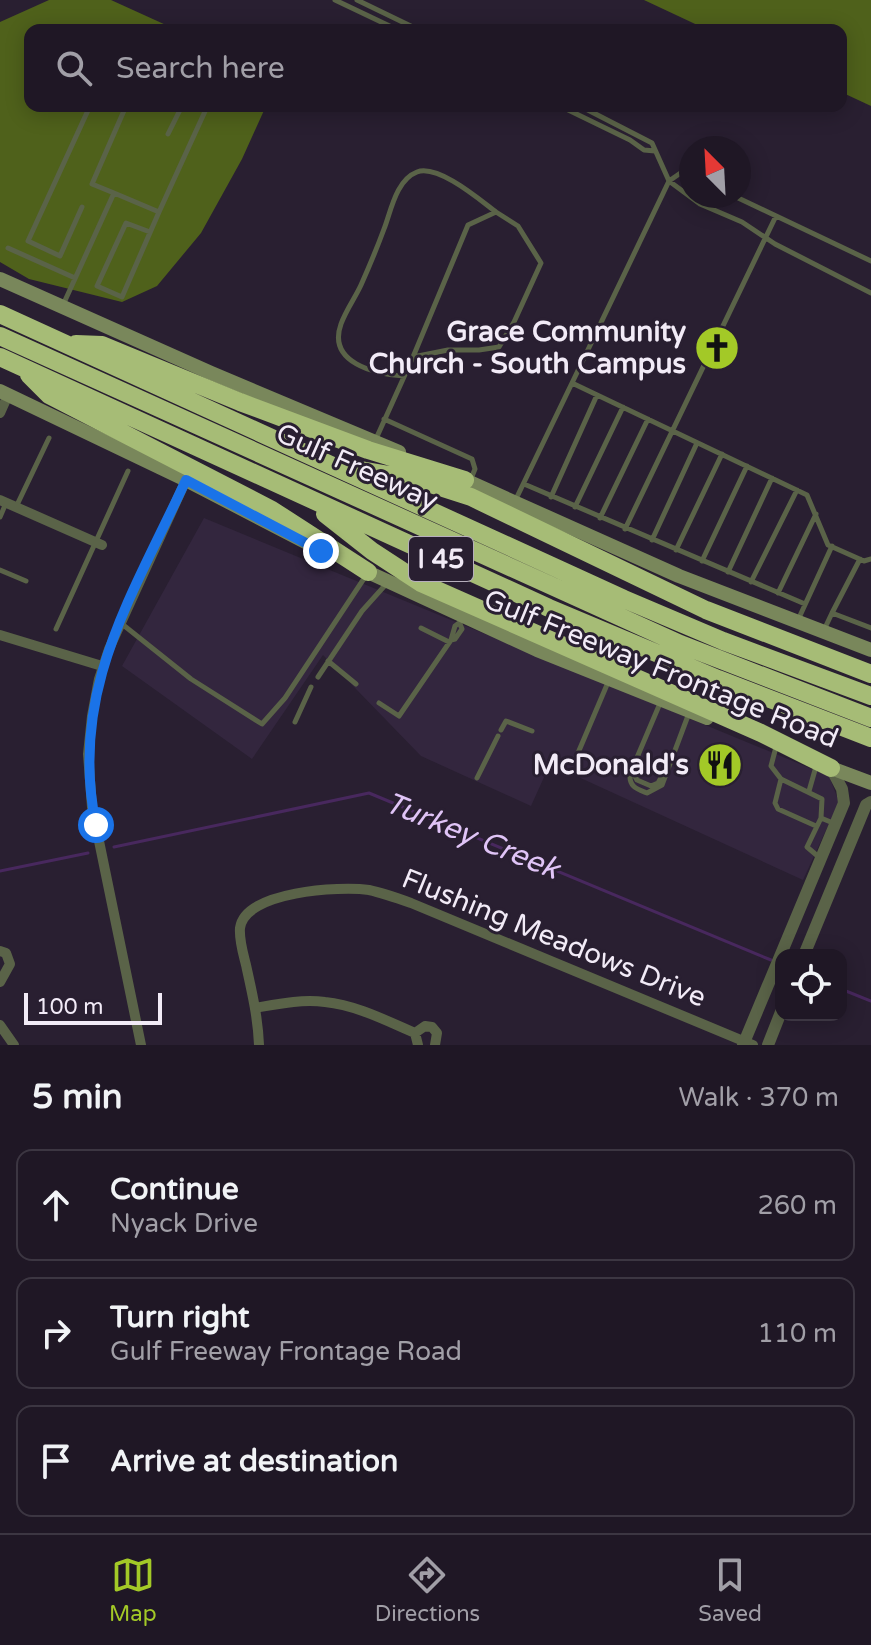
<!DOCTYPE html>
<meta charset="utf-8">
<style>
:root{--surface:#1f1725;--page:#27202d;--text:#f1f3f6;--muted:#a19fa7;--line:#3c3642;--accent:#a3c927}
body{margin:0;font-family:"Varela Round",sans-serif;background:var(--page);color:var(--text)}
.controls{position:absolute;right:24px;bottom:24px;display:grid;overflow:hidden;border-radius:16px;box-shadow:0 4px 20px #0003}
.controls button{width:72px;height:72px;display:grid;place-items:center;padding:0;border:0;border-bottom:2px solid var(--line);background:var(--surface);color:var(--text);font:40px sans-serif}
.compass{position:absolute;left:679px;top:136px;width:72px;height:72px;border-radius:50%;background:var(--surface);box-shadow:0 4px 20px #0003;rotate:336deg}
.scale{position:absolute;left:24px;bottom:20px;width:138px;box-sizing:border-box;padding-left:8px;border:4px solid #f2ebf7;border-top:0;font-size:22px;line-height:28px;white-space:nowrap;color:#f2ebf7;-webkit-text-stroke:6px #291f31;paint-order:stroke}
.stop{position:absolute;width:24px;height:24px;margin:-18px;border:6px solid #1a73e8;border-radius:50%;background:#fff}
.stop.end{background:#1a73e8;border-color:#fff;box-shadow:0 2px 8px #0008}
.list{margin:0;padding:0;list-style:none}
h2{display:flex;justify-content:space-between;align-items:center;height:104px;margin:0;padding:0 32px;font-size:34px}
h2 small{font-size:26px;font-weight:400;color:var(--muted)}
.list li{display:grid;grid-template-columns:52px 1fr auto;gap:24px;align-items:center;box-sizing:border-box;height:112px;margin:0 16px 16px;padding:0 16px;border:2px solid var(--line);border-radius:16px}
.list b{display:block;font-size:30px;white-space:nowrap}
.list p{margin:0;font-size:26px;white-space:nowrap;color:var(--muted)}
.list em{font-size:26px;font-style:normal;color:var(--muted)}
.icon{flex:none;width:44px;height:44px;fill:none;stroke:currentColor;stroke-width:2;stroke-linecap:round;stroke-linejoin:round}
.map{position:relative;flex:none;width:871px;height:1045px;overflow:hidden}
.search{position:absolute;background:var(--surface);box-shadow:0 4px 20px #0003;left:24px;right:24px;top:24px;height:88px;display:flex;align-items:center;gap:20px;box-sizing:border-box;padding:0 28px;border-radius:16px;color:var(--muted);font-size:30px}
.sheet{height:488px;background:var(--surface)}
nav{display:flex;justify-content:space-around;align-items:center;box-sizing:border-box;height:112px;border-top:2px solid var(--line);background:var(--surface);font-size:22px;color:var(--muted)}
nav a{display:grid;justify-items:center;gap:4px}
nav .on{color:var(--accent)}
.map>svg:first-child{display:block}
.built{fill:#33263e}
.forest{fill:#4f611b}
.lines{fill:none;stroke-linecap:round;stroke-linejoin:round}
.stream{stroke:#48285e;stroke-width:3}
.service{stroke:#5a6348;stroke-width:5}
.minor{stroke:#5a6348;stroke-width:10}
.tertiary{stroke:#5a6348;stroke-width:12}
.secondary{stroke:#79875b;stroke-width:14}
.motorway{stroke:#a6bc76;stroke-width:18}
.route{stroke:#1a73e8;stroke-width:10}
.labels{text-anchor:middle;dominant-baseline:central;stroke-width:6;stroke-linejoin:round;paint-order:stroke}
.shield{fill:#291f31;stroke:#b6aebc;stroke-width:2}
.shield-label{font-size:26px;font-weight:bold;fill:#f2ebf7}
.poi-label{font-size:28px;font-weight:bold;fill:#f2ebf7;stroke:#291f31;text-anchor:end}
.street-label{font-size:28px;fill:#f2ebf7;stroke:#291f31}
.water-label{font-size:30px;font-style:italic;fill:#e0c4f7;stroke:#291f31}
</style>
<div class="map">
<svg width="871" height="1045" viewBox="0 0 871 1045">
<rect width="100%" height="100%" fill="#291f31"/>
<!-- built -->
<path class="built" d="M204,518l625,258 10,26 -36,78 -253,-116 -19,42 -110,-50 -98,-101 -71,104 -130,-93z"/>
<!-- forest -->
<path class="forest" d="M49,0h62l66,30h-147v76h236l-24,53 -41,74 -44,53 -35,16 -93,-23 -29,-17v-240z
M644,0h227v106l-30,-14v-62h-133z"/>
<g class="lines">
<!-- stream -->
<path class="stream" d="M114,847l255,-54 402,167
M0,871l88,-18
M841,989l30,12"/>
<!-- service -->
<path class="service" d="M335,0l63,30
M357,0l62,30
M126,30h2
M560,106l70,34 14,10 11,1
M580,106l72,37 17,38 13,-9 9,4
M168,134l14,-28
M114,193l-22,-9 34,-78
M734,196l137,65
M82,207l-22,49 -32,-15 62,-135
M159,212l48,-105 -2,-1
M8,248l67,30
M63,305l51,-112 45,19 -37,85 -25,-11 29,-63 24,9
M404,376c-29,-2 -77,-13 -63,-52 5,-14 14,-26 20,-39 8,-18 16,-37 23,-56 7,-18 12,-49 33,-57 21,-8 63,28 79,40
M572,383l97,-202 31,23 42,18 33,22 96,49
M384,419l88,40 3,10 -5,12
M375,441l38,-84 35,-7h31l20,-3 15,-25 27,-59 -23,-37 -22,-14 -28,13 -55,132
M524,484l281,120
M551,497l46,-102
M515,501l57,-118 235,112 21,50 36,16 7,-2
M16,507l33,-69
M575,507l48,-100
M0,517l6,-14
M600,518l48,-99
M625,529l151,-313
M652,540l45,-97
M676,550l46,-96
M860,559l-28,54 39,15
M702,561l45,-95
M0,570l26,11
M728,572l44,-94
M751,582l46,-92
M778,593l38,-79
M798,620l34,-74
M122,624l69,55 71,45 23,-26 80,-121
M460,624l2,5 -7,10 -4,1 4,-14 8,-6
M421,628l28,14
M56,629l72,-158
M824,630l8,-17
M328,661l28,23
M318,677l44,-66 26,-29
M661,701l-31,73c-1,13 7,15 17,19l15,-8 27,-72
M379,703l20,13 52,-76
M295,722l16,-35
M501,730l5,-9 26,10
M776,747l-5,19 10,13 41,20 -1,19 12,5
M575,760l34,-80
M632,771l5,9 14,6 7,-3 4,-7
M477,778l21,-42
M781,779l-6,24 3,6 38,17
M809,791l8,-28
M820,858l-13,-11 14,-29"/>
<!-- minor -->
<path class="minor" d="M0,413l8,-18
M0,500l102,45
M0,635l102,31
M0,951l6,2 4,11 -10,18
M255,1008c23,-4 46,-9 70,-6 31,3 62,19 90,31
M0,1025l14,20
M141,1045l-49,-238 -4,-53 4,-38 7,-37 10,-30 77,-169
M259,1045c-1,-27 -7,-53 -13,-80 -3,-12 -7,-25 -6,-37 5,-37 100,-42 129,-38 14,3 28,8 42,13l342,142
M418,1045l-3,-12 10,-7 7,1 5,6 -2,12"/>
<!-- tertiary -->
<path class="tertiary" d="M804,955l62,-150 5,-3
M743,1045l101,-242 -2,-14 -11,-21
M768,1045l13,-33"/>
<!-- secondary -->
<path class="secondary" d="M0,279l211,94 188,79
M0,391l186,89 133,69
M456,476l223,100 192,74
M359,568l178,82 170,68
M823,765l48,18"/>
<!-- motorway -->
<path class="motorway" d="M0,314l624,285 99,42 148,55
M0,336l680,308 191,74
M76,344l26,1 138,57 128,48 97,30
M0,357l549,251 169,71 153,59
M29,375l20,20 223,115 96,62
M355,469l63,11 53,17 235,113 165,64
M325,514l47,37 49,32 340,150 70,35"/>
</g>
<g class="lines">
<!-- route -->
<path class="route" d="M96,825c-28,-133 37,-230 90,-345l135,71"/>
</g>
<!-- icons -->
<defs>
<g id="church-disc" transform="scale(2.3)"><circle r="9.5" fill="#a3c927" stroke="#291f31"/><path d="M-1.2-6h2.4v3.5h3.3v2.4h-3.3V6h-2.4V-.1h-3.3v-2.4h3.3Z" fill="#111"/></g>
<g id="restaurant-disc" transform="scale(2.3)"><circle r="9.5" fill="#a3c927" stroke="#291f31"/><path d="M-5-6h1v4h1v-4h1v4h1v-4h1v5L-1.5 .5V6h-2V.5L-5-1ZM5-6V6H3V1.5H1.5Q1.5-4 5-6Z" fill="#111"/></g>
</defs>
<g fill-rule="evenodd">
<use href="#church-disc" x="717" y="348"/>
<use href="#restaurant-disc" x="720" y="765"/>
</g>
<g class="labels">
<!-- shield labels -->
<rect class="shield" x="409" y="537" width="64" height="44" rx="6"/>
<g class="shield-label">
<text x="441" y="559">I 45</text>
</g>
<!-- poi labels -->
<g class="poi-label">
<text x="686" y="332">Grace Community<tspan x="686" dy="32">Church - South Campus</tspan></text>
<text x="689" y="765">McDonald's</text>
</g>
<!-- street labels -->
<g class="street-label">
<text transform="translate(357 467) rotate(24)">Gulf Freeway</text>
<text transform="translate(661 669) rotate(22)">Gulf Freeway Frontage Road</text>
<text transform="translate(554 938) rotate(22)">Flushing Meadows Drive</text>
</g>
<!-- water labels -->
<g class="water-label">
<text transform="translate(472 836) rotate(22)">Turkey Creek</text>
</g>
</g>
</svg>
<div class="controls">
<button><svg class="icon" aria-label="locate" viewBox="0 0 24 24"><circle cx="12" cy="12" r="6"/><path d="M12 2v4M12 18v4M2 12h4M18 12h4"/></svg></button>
</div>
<svg class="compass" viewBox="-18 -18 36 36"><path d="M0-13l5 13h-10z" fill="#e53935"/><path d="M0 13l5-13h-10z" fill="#a19fa7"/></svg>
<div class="scale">100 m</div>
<div class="stop" style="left:96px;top:825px"></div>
<div class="stop end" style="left:321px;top:551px"></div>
<div class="search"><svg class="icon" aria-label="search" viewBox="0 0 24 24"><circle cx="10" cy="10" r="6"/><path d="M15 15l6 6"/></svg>Search here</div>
</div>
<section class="sheet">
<h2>5 min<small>Walk · 370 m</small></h2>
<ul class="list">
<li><svg class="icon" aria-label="ahead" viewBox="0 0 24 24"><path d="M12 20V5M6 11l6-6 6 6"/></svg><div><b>Continue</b><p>Nyack Drive</p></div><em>260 m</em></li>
<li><svg class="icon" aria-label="right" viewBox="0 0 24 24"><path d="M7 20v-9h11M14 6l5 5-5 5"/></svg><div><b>Turn right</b><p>Gulf Freeway Frontage Road</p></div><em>110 m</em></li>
<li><svg class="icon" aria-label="arrive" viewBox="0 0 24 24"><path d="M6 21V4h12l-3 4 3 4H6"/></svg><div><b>Arrive at destination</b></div></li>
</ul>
</section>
<nav>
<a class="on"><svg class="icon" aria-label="map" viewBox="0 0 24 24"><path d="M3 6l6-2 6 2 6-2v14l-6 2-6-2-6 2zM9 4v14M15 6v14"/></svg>Map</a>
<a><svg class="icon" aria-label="directions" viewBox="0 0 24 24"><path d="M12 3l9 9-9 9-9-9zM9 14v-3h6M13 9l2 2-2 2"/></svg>Directions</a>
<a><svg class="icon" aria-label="saved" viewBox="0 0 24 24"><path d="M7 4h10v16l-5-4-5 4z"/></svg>Saved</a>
</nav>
